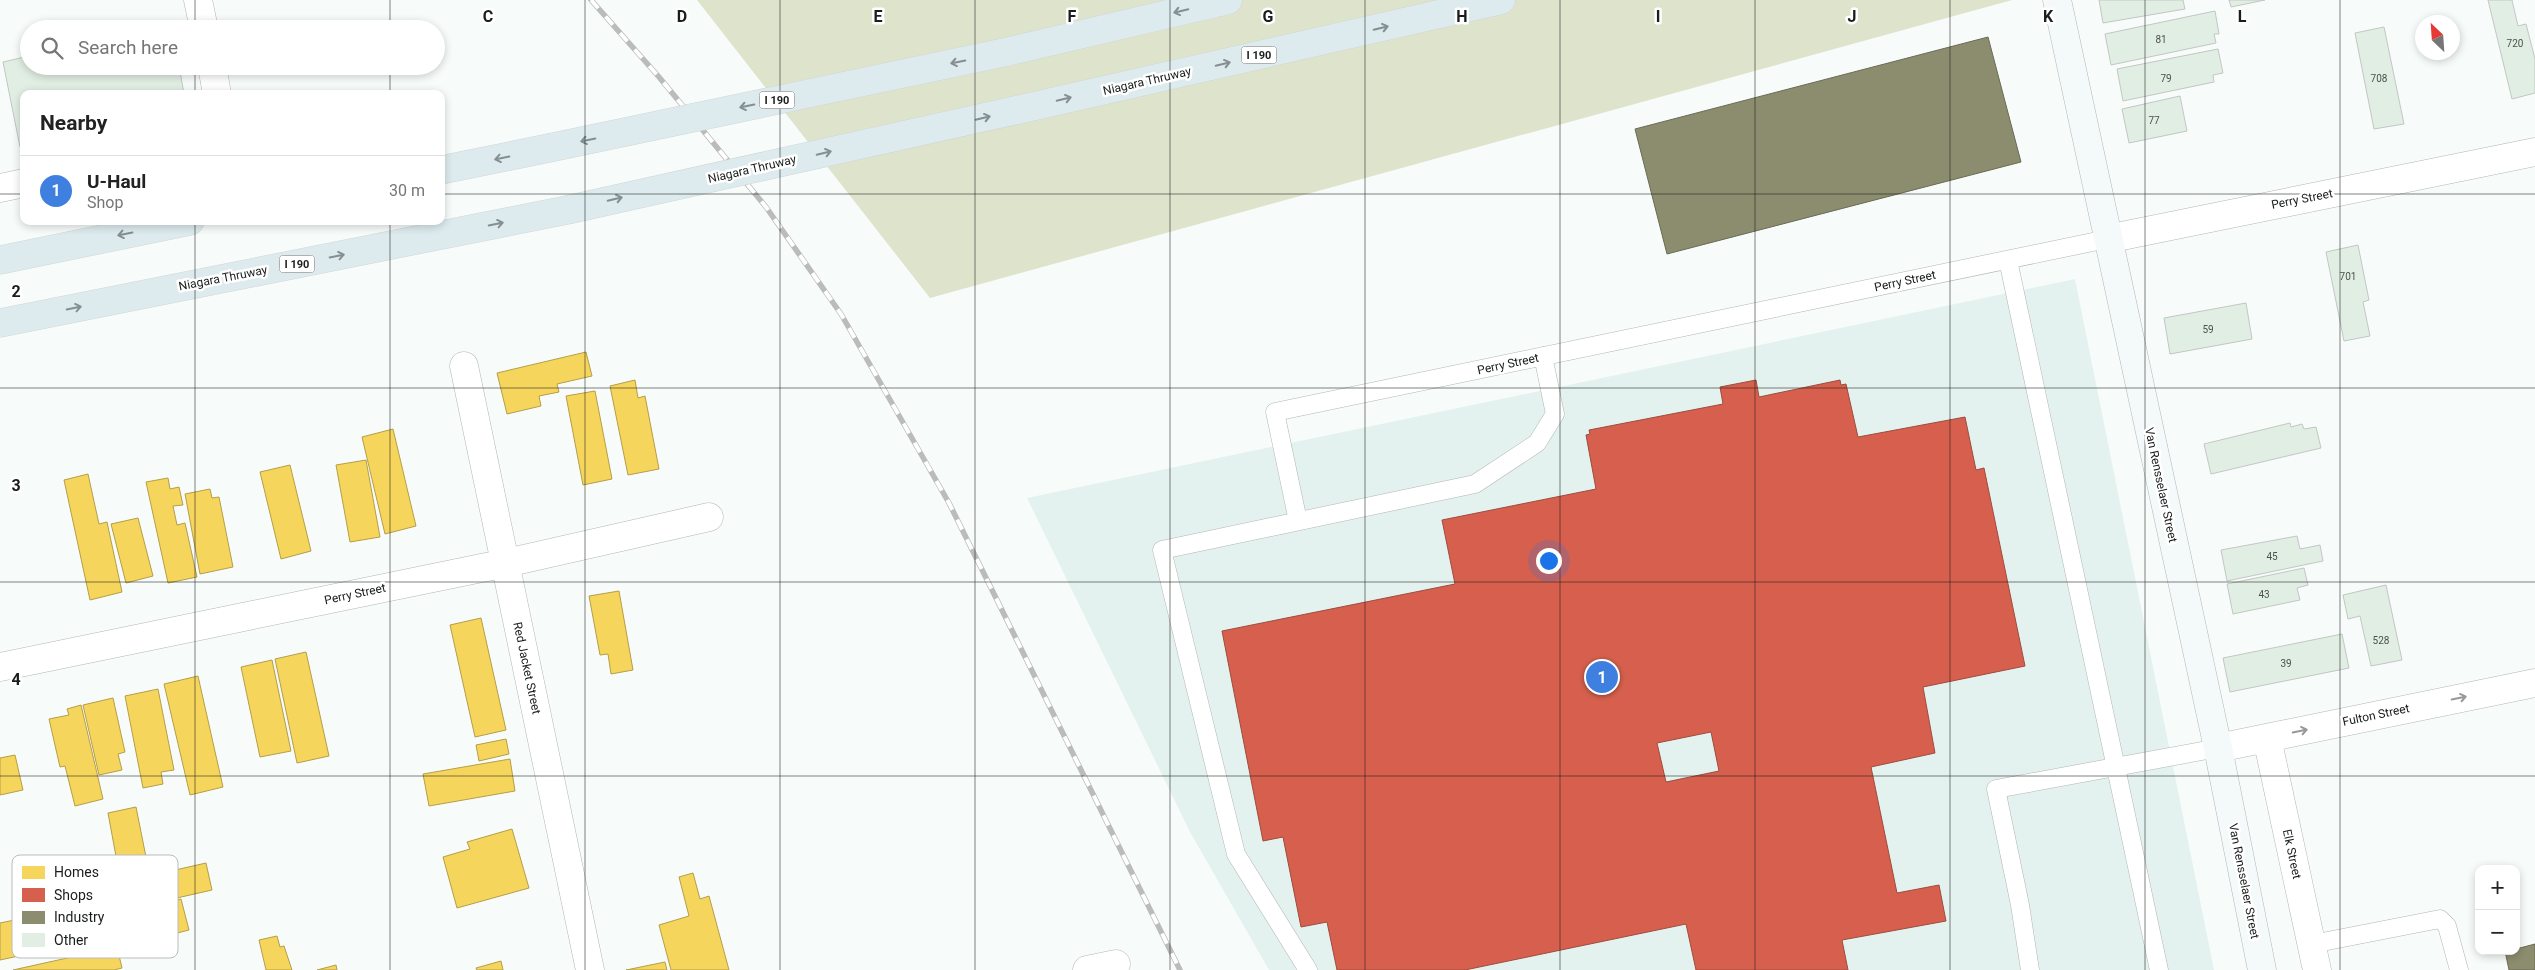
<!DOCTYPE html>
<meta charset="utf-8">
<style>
:root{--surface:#fff;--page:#f2f2f2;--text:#222;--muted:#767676;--line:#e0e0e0;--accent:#676b6a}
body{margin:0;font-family:Roboto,sans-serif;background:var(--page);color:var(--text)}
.controls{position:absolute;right:15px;bottom:15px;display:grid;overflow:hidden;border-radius:10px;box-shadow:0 2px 8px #0003}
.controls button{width:45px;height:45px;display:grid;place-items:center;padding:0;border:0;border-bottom:1px solid var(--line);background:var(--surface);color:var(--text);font:25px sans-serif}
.compass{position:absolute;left:2415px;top:15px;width:45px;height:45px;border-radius:50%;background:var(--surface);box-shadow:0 2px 8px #0003;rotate:335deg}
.you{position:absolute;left:1548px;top:560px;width:18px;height:18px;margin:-12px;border:4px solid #fff;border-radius:50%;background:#1a73e8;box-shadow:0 0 0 8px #1a73e833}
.badge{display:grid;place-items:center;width:32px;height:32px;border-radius:50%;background:var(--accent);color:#fff;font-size:16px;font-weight:700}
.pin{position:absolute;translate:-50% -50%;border:2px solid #fff;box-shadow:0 1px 5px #0006}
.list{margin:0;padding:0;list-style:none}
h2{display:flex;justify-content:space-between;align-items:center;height:65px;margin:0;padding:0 20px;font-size:21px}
h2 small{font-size:16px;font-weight:400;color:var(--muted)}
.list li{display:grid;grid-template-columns:32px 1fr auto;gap:15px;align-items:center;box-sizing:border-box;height:70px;padding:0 20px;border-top:1px solid var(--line)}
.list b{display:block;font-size:19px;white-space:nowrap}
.list p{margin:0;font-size:16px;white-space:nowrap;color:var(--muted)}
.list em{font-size:16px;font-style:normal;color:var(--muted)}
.icon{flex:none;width:28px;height:28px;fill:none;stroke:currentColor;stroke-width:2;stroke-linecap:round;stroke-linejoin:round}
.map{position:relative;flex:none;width:2535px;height:970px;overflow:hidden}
.search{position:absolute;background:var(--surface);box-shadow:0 2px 8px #0003;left:20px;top:20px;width:425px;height:55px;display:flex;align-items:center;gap:12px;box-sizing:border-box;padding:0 18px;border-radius:28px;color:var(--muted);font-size:19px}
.panel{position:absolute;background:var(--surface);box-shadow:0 2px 8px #0003;left:20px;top:90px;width:425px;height:135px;border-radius:10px}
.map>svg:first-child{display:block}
.built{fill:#e4f2ef}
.green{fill:#dee3cc}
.homes{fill:#f6d55c;stroke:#b49e49}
.shops{fill:#d6604d;stroke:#9d4c3e;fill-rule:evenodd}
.industry{fill:#8c8c6e;stroke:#6a6b55}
.building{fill:#e1eee3;stroke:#c3c6c5}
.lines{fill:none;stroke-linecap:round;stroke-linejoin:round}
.lane-casing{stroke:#b2b6b5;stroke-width:19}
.street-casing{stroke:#b2b6b5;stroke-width:29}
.secondary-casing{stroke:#b2b6b5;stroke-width:29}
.highway-casing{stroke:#d2d6d4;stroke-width:29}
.lane{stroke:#fefffe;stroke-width:18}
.street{stroke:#fefffe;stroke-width:28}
.secondary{stroke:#f4f9f9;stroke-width:28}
.highway{stroke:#ddebee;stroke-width:28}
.rail-casing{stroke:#babbba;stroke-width:5.5}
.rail{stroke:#fff;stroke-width:4;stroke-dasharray:11;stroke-linecap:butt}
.highway-bridge-casing{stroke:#d2d6d4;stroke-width:29;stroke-linecap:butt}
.highway-bridge{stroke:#ddebee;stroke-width:28}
.oneway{stroke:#858e90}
.oneway2{stroke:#979998}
.grid{fill:none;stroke:#191d1c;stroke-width:1;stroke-opacity:0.55}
.labels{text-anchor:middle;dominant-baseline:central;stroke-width:5;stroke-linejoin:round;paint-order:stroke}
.number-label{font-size:10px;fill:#4b514e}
.shield{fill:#fff;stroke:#5e6160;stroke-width:1}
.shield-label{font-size:11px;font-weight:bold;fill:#191d1c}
.street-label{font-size:12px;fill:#191d1c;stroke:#fff}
.key{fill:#fff;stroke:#babbbb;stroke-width:1}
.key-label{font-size:14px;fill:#191d1c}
.grid-label{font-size:16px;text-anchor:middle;font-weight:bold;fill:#191d1c;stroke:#fff;stroke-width:5;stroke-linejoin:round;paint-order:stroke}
</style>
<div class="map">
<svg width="2535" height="970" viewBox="0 0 2535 970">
<rect width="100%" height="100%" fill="#f7fcfb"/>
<!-- built -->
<path class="built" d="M2075,279l139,691h-945l-79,-138 -163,-334z"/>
<!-- green -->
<path class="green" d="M697,0h1315l-1082,298z"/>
<!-- homes -->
<path class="homes" d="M586,352l6,24 -35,8 2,8 -20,4 2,10 -34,8 -10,-41z
M635,380l3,18 7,-2 14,73 -31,6 -18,-89z
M595,391l17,88 -29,6 -17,-89z
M393,429l23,97 -31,8 -23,-97z
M366,460l14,77 -30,5 -14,-77z
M290,465l21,86 -30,8 -21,-87z
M88,474l11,50 8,-2 15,70 -32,8 -26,-120z
M168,478l2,11 9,-2 4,18 -10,1 4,19 8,-2 12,54 -29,6 -22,-101z
M210,489l2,9 7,-1 14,70 -33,7 -15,-80z
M138,518l15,58 -27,7 -15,-59z
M619,591l14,79 -22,4 -3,-20 -8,1 -11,-59z
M481,618l25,112 -31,7 -25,-112z
M306,652l23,104 -32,7 -22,-104z
M272,660l19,91 -31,6 -19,-90z
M198,676l25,111 -33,8 -26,-111z
M158,689l16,81 -13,2 2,12 -20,4 -18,-92z
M113,698l12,54 -7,2 4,16 -23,5 -16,-70z
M81,705l22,94 -28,7 -10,-40 -5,1 -11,-48 20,-4 -2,-6z
M506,739l3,15 -30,7 -3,-16z
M15,755l8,35 -23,5v-37z
M510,759l5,32 -86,15 -6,-32z
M136,807l13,65 -29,6 -12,-65z
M512,829l17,59 -72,20 -14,-51 27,-8 -3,-7z
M206,863l6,27 -44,10 -6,-27z
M693,873l7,26 9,-3 20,74h-58l-12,-45 30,-9 -10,-39z
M181,899l8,31 -31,8 -7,-32z
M92,904l7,35 -49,10v3l-21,5 -1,-3 -28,6v-37z
M277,936l3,11 4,-1 8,24h-26l-7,-30z
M117,947l5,21 -8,2h-101z
M501,961l2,9h-26l-1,-2z
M665,962l2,8h-41z
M336,965l1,5h-20z"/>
<!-- shops -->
<path class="shops" d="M1756,380l3,17 81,-17 1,5 5,-1 12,53 107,-20 11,53 8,-2 41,198 -102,21 12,66 -64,14 26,126 42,-8 7,36 -104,19 6,30h-152l-10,-46 -221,46h-128l-10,-48 -26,5 -18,-90 -20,4 -41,-210 233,-47 -13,-64 154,-31 -10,-54 4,-1 -1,-4 134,-26 -3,-17zM1711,732l8,39 -53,11 -9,-39z"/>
<!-- industry -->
<path class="industry" d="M1988,37l33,125 -354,92 -32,-125z
M2535,944v26h-26l-4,-19h11v-2z"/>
<!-- building -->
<path class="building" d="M2099,0h84l2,9 -82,14z
M2229,0h36l-34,7z
M2488,0h24l6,26 8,-2 9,35v34l-23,6z
M2215,11l4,23h-5l2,9 -105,22 -6,-31z
M170,25l1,4h-18z
M2384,27l20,97 -30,5 -19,-96z
M2218,49l5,24 -10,2 1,7 -91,19 -6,-32z
M29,56v10h150l5,28h-160v52l-4,1 -17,-85z
M2180,96l7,35 -58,12 -7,-34z
M2358,245l11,55 -6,2 7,34 -26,5 -18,-89z
M2246,303l6,36 -82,15 -6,-36z
M2290,423l1,4 11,-3 2,5 12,-2 5,21 -110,26 -7,-30z
M2297,536l3,13 20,-4 3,16 -96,20 -6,-31z
M2304,568l4,17 -11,3 3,12 -67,14 -6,-30z
M2386,585l16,75 -31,6 -11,-50 -12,3 -5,-24z
M2342,634l7,34 -119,24 -7,-34z"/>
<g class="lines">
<!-- lane casing -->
<g class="lane-casing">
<path id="lane" d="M2008,260l151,710
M1298,521l-23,-109 832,-173
M2312,944l128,-25 7,7 12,44
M1308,970l-72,-116 -74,-304 313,-66 62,-41 18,-29 -12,-58
M2030,970l-10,-65 -24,-116 222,-41"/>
</g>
<!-- street casing -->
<g class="street-casing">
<path id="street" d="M198,0l6,29
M212,66l5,28
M0,188l24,-5
M2107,239l428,-87
M464,366l126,604
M0,667l506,-104 203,-46
M2267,738l50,232
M2218,748l317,-65
M1087,970l29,-6"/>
</g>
<!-- secondary casing -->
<g class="secondary-casing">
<path id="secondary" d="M2057,0l161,748 44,222"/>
</g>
<!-- highway casing -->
<g class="highway-casing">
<path id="highway" d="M1006,52l222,-52
M1017,110l484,-110
M441,170l108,-22
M0,260l190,-39
M0,323l567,-113"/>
</g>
<!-- lane -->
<use href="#lane" class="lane"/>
<!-- street -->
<use href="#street" class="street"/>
<!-- secondary -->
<use href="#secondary" class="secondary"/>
<!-- highway -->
<use href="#highway" class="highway"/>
<!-- rail casing -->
<g class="rail-casing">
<path id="rail" d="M591,0l68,77 107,130 75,107 108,189 231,467"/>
</g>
<!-- rail -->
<use href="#rail" class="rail"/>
<!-- highway-bridge casing -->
<g class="highway-bridge-casing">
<path id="highway-bridge" d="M549,148l457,-96
M567,210l450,-100"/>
</g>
<!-- highway-bridge -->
<use href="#highway-bridge" class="highway-bridge"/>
</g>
<!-- one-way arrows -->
<defs><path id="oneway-shaft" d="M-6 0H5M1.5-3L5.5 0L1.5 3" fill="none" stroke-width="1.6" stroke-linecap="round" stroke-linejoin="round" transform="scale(1.25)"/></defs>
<g class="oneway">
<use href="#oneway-shaft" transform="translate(1181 11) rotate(167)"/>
<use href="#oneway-shaft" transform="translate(1381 28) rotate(-13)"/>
<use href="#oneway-shaft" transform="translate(958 62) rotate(168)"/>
<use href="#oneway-shaft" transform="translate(1223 64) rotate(-13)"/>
<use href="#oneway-shaft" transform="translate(1064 99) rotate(-13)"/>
<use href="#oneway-shaft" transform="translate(747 106) rotate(168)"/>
<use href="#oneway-shaft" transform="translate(983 118) rotate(-13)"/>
<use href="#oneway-shaft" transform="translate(588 140) rotate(168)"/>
<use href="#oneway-shaft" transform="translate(824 153) rotate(-13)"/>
<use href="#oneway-shaft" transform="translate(502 158) rotate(169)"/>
<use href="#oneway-shaft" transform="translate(615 199) rotate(-13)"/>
<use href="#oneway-shaft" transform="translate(496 224) rotate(-11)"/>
<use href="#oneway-shaft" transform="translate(125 234) rotate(169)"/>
<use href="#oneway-shaft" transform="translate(337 256) rotate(-11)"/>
<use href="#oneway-shaft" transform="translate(74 308) rotate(-11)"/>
</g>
<g class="oneway2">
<use href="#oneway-shaft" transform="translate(2459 698) rotate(-12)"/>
<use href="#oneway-shaft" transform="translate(2300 731) rotate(-12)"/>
</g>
<!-- grid -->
<path class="grid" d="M195,0v29M390,0v29M585,0v970M780,0v970M975,0v970M1170,0v970M1365,0v970M1560,0v970M1755,0v970M1950,0v970M2145,0v970M2340,0v970M195,66v28M390,66v28M0,194h24M441,194h2094M195,221v749M390,221v749M0,388h2535M0,582h2535M0,776h2535"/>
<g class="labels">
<!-- number labels -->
<g class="number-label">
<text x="2161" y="39">81</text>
<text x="2515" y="43">720</text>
<text x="2166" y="78">79</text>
<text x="2379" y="78">708</text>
<text x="2154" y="120">77</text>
<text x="2348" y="276">701</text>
<text x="2208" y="329">59</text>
<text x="2272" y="556">45</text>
<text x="2264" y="594">43</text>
<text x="2381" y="640">528</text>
<text x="2286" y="663">39</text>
</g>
<!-- shield labels -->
<g class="shield">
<rect x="1241.5" y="46.5" width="35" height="17" rx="4"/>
<rect x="759.5" y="91.5" width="35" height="17" rx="4"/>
<rect x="279.5" y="255.5" width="35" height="17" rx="4"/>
</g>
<g class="shield-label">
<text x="1259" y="55">I 190</text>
<text x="777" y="100">I 190</text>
<text x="297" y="264">I 190</text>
</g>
<!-- street labels -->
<g class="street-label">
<text transform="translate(1147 81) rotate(-13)">Niagara Thruway</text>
<text transform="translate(752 169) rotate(-13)">Niagara Thruway</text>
<text transform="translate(2302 199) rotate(-11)">Perry Street</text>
<text transform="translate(223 278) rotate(-11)">Niagara Thruway</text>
<text transform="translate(1905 281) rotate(-12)">Perry Street</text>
<text transform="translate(1508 364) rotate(-12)">Perry Street</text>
<text transform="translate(2161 485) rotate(78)">Van Rensselaer Street</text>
<text transform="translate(355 594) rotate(-12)">Perry Street</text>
<text transform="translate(527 668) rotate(78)">Red Jacket Street</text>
<text transform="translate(2376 715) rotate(-12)">Fulton Street</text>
<text transform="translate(2292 854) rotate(78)">Elk Street</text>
<text transform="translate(2244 881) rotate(79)">Van Rensselaer Street</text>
</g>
</g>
<!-- legend -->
<rect x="12" y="855" width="166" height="103" rx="8" class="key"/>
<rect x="22" y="866" width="23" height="13" fill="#f6d55c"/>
<rect x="22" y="888" width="23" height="14" fill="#d6604d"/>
<rect x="22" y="911" width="23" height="13" fill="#8c8c6e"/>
<rect x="22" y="933" width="23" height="14" fill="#e1eee3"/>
<g class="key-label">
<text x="54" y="877">Homes</text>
<text x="54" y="900">Shops</text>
<text x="54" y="922">Industry</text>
<text x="54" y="945">Other</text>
</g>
<g class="grid-label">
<text x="488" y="22">C</text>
<text x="682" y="22">D</text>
<text x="878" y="22">E</text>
<text x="1072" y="22">F</text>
<text x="1268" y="22">G</text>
<text x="1462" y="22">H</text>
<text x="1658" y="22">I</text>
<text x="1852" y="22">J</text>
<text x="2048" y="22">K</text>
<text x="2242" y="22">L</text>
<text x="16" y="297">2</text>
<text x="16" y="491">3</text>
<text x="16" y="685">4</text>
</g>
</svg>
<div class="controls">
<button>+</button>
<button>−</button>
</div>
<svg class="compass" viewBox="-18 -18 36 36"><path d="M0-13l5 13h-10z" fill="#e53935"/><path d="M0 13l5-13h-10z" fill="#767676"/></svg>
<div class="you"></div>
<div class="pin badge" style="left:1602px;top:677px;background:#3f7fe0">1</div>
<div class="search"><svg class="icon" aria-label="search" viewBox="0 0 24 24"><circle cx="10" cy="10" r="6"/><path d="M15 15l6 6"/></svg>Search here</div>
<section class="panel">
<h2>Nearby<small></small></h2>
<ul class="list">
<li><span class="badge" style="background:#3f7fe0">1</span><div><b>U-Haul</b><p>Shop</p></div><em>30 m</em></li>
</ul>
</section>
</div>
